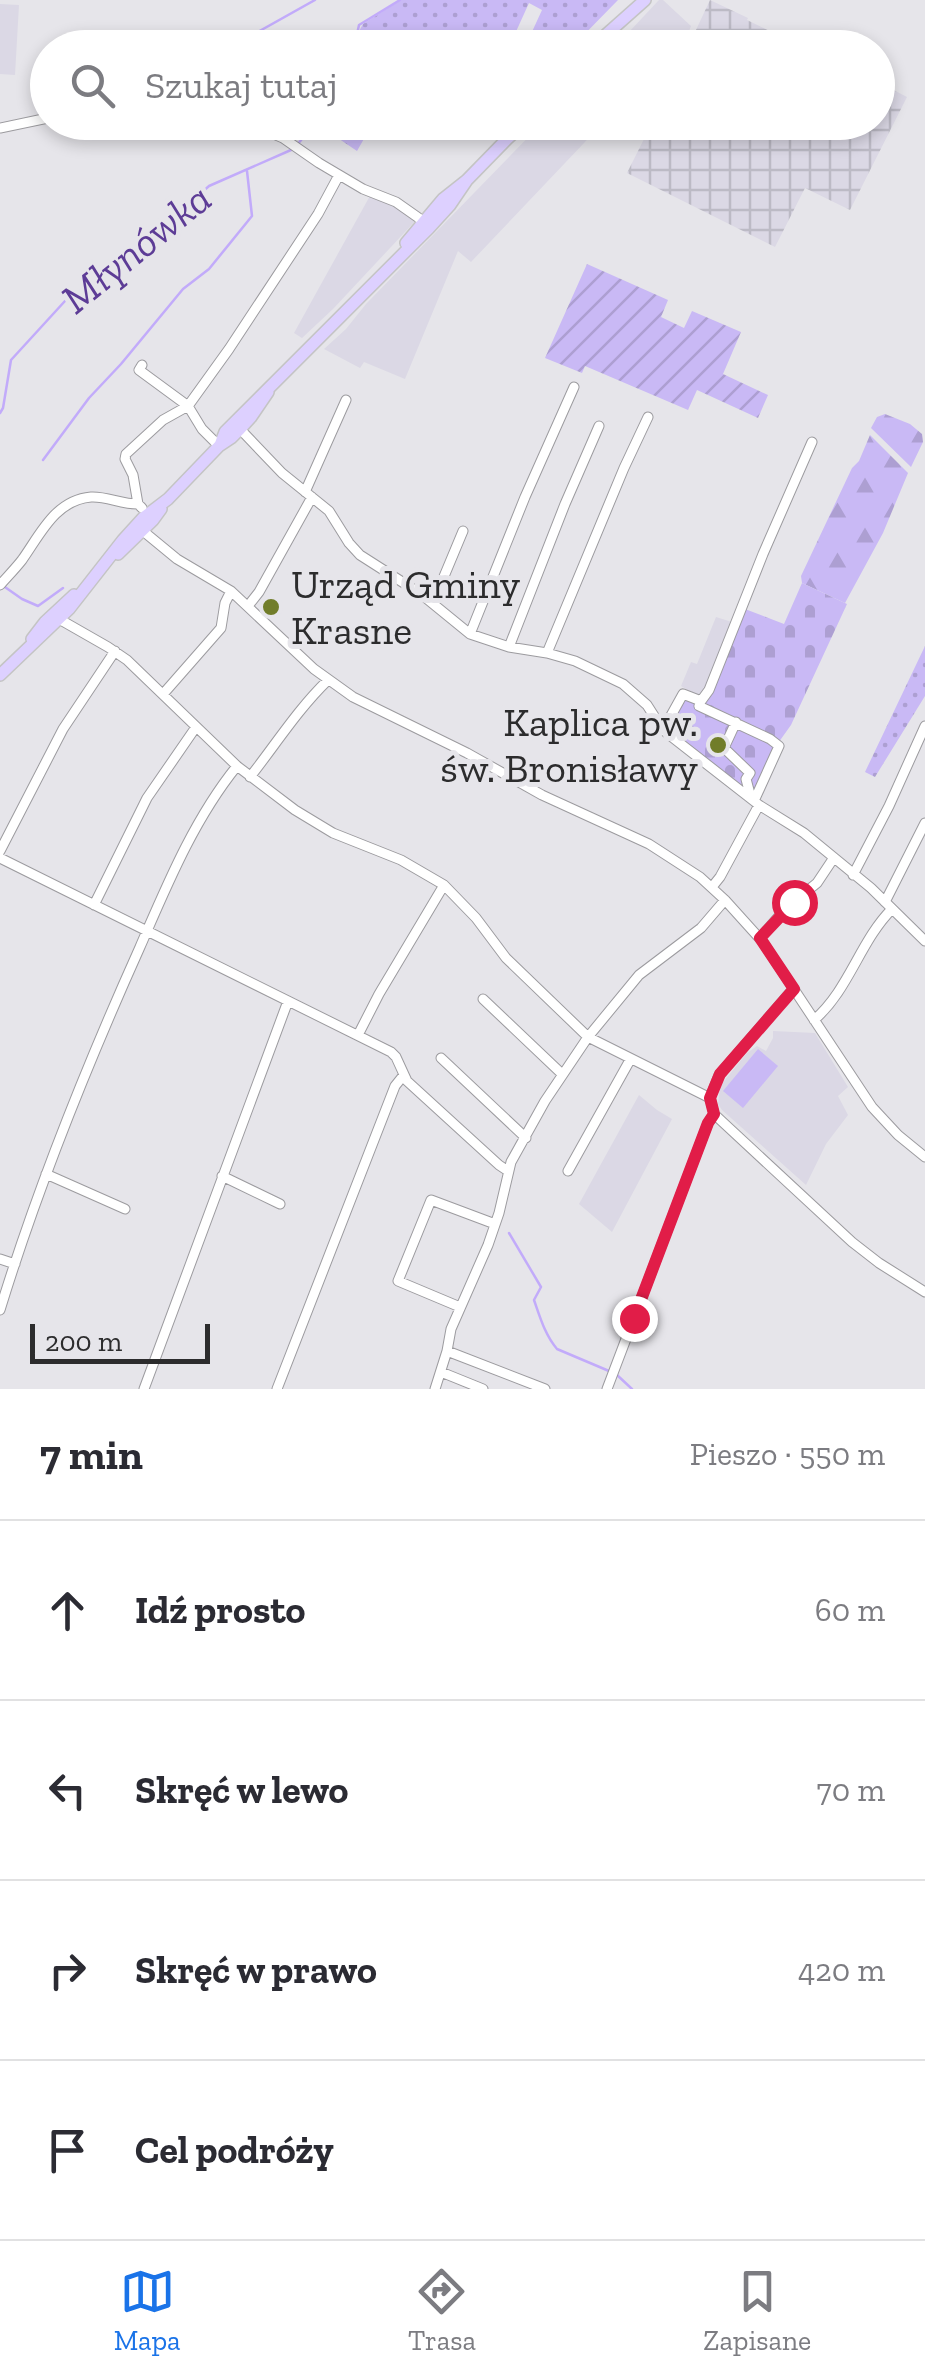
<!DOCTYPE html>
<html lang="pl">
<meta charset="utf-8">
<style>
:root{--surface:#fff;--page:#f2f2f3;--text:#2b2b33;--muted:#7c7c81;--line:#e1e1e2;--accent:#1a73e8}
body{margin:0;font-family:"Zilla Slab",serif;background:var(--page);color:var(--text)}
.scale{position:absolute;left:30px;bottom:25px;width:180px;box-sizing:border-box;padding-left:10px;border:5px solid #2c2c2d;border-top:0;font-size:28px;line-height:35px;white-space:nowrap;color:#2c2c2d;-webkit-text-stroke:8px #e6e5ea;paint-order:stroke}
.stop{position:absolute;width:30px;height:30px;margin:-22px;border:8px solid #e11d48;border-radius:50%;background:#fff}
.stop.end{background:#e11d48;border-color:#fff;box-shadow:0 2px 10px #0008}
.list{margin:0;padding:0;list-style:none}
h2{display:flex;justify-content:space-between;align-items:center;height:130px;margin:0;padding:0 40px;font-size:42px}
h2 small{font-size:32px;font-weight:400;color:var(--muted)}
.list li{display:grid;grid-template-columns:65px 1fr auto;gap:30px;align-items:center;box-sizing:border-box;height:180px;padding:0 40px;border-top:2px solid var(--line)}
.list b{display:block;font-size:38px;white-space:nowrap}
.list em{font-size:32px;font-style:normal;color:var(--muted)}
.icon{flex:none;width:55px;height:55px;fill:none;stroke:currentColor;stroke-width:2;stroke-linecap:round;stroke-linejoin:round}
.map{position:relative;flex:none;width:925px;height:1389px;overflow:hidden}
.search{position:absolute;background:var(--surface);box-shadow:0 5px 15px #0003;left:30px;right:30px;top:30px;height:110px;display:flex;align-items:center;gap:25px;box-sizing:border-box;padding:0 35px;border-radius:55px;color:var(--muted);font-size:38px}
.sheet{height:850px;background:var(--surface)}
nav{display:flex;justify-content:space-around;align-items:center;box-sizing:border-box;height:140px;border-top:2px solid var(--line);background:var(--surface);font-size:28px;color:var(--muted)}
nav a{display:grid;justify-items:center;gap:5px}
nav .on{color:var(--accent)}
.map>svg:first-child{display:block}
.built{fill:#dbd8e5}
.industrial{fill:url(#industrial-grid)}
.grass{fill:url(#grass-dots)}
.forest{fill:url(#forest-firs)}
.cemetery{fill:url(#cemetery-stones)}
.park{fill:#c9b9f5}
.garden{fill:url(#garden-furrows)}
.lines{fill:none;stroke-linecap:round;stroke-linejoin:round}
.stream{stroke:#c2abfa;stroke-width:2.5}
.minor-casing{stroke:#9c9b9f;stroke-width:11}
.major-casing{stroke:#c4c4c4;stroke-width:14}
.minor{stroke:#fff;stroke-width:9}
.major{stroke:#ddd0ff;stroke-width:11}
.route{stroke:#e11d48;stroke-width:12}
.poi-dot{fill:#717d2a;stroke:#e6e5ea;stroke-width:4}
.labels{text-anchor:middle;dominant-baseline:central;stroke-width:10;stroke-linejoin:round;paint-order:stroke}
.poi-label{font-size:40px;fill:#2c2c2d;stroke:#e6e5ea;text-anchor:start}
.water-label{font-size:42px;font-style:italic;fill:#5d3c96;stroke:#e6e5ea}
</style>
<div class="map">
<svg width="925" height="1389" viewBox="0 0 925 1389">
<defs>
<pattern id="industrial-grid" width="8" height="8" patternUnits="userSpaceOnUse" patternTransform="scale(2.5)"><rect width="8" height="8" fill="#dbd8e5"/><path d="M0 4h8M4 0v8" fill="none" stroke="#bcbac5"/></pattern>
<pattern id="grass-dots" width="8" height="8" patternUnits="userSpaceOnUse" patternTransform="scale(2.5)"><rect width="8" height="8" fill="#c9b9f5"/><path d="M2 2h.1M6 6h.1" fill="none" stroke="#ad9fd2" stroke-width="1.8" stroke-linecap="round"/></pattern>
<pattern id="forest-firs" width="22" height="20" patternUnits="userSpaceOnUse" patternTransform="scale(2.5)"><rect width="22" height="20" fill="#c9b9f5"/><path d="M5 1l3.5 6h-7zM16 11l3.5 6h-7z" fill="#ad9fd2"/></pattern>
<pattern id="cemetery-stones" width="16" height="16" patternUnits="userSpaceOnUse" patternTransform="scale(2.5)"><rect width="16" height="16" fill="#c9b9f5"/><path d="M2 7V4a2 2 0 0 1 4 0v3zM10 15v-3a2 2 0 0 1 4 0v3z" fill="#ad9fd2"/></pattern>
<pattern id="garden-furrows" width="10" height="10" patternUnits="userSpaceOnUse" patternTransform="scale(2.5)"><rect width="10" height="10" fill="#c9b9f5"/><path d="M-1 1l2-2M0 10L10 0M9 11l2-2" fill="none" stroke="#ad9fd2"/></pattern>
</defs>
<rect width="100%" height="100%" fill="#e6e5ea"/>
<!-- built -->
<path class="built" d="M659,0h4l28,26 -8,21h-41l-13,-15z
M0,4l19,1 -4,70 -15,-1z
M542,123h61l-132,139 -13,-11 -53,128 -41,-17 -4,6 -36,-19 22,-20 20,-25z
M371,194l48,23 -86,92 -31,29 -8,-5z
M716,617l19,6 -32,71 -5,2 -17,-10 10,-24 6,2z
M773,1031l42,2 33,54 -10,9 10,19 -22,29 -20,41 -84,-75 -4,-6 2,-18 27,-33 10,-7 9,5 7,-13z
M639,1095l18,15 15,9 -60,113 -33,-28z"/>
<!-- industrial -->
<path class="industrial" d="M710,0l38,18 -1,2 55,27h-114z
M878,82l29,15 -57,113 -45,-22 -30,59 -148,-74 25,-50 226,-1z"/>
<!-- grass -->
<path class="grass" d="M401,0h217l-46,47h-47l17,-37 -13,-7 -20,44h-152l1,-14 5,-9z
M318,123v-1l55,1 -16,28 -40,-27z
M925,646v50l-50,81 -10,-5z"/>
<!-- forest -->
<path class="forest" d="M885,414l25,10 12,10 1,8 -12,25 -40,-39 6,-11z
M870,435l38,38 -25,60 -38,70 -43,-20 -1,-7 51,-108 7,-7z"/>
<!-- cemetery -->
<path class="cemetery" d="M802,583l45,21 -56,121 -15,21 -21,47h-5l-79,-63 -1,-8 15,-23 19,6 15,-29 26,-67 39,15z"/>
<!-- park -->
<path class="park" d="M758,1049l20,17 -35,42 -20,-17z"/>
<!-- garden -->
<path class="garden" d="M587,264l81,36 -7,17 23,11 8,-17 49,21 -18,42 45,21 -10,23 -61,-28 -9,20 -103,-44 -3,7 -37,-15z"/>
<g class="lines">
<!-- stream -->
<path class="stream" d="M204,42l34,1 77,-43
M354,48l5,-23 41,-25
M297,145l19,-23
M0,413l3,-5 8,-48 54,-59 60,-40 84,-75 82,-36
M43,460l46,-62 32,-34 62,-75 26,-20 43,-53 -5,-45
M2,585l20,14 16,7 25,-18
M509,1233l32,54 -7,13c6,17 11,35 23,49l52,22
M617,1375l15,14"/>
<!-- minor casing -->
<g class="minor-casing">
<path id="minor" d="M245,122l38,16 36,25 44,26 33,13 27,19
M0,128l48,-10
M235,428l5,1 42,44 47,38 20,32 11,12 61,39 49,40 39,13 38,6 28,8 48,23 24,21 16,25 96,75 45,28 67,55 54,53
M219,446l-17,-17 -14,-23 41,-57 89,-135 21,-39
M305,492l41,-92
M138,504l-5,-29 -8,-16 1,-5 37,-34 25,-14 -49,-36 3,-5
M138,531h5l34,28 54,32 83,78 39,28 114,56 75,42 107,49 51,33 25,23 37,41 110,166 26,28 27,22
M0,585c7,-8 15,-16 22,-25 18,-25 33,-60 69,-63 15,-1 30,7 47,7l4,4
M431,602l4,-4 28,-67
M248,606l11,-14 53,-95
M52,620l7,-1 49,28 19,13 110,106 58,44 38,23 68,27 43,25 32,33 30,40 82,79 122,61
M470,634l55,-137 49,-110
M509,647l56,-143 34,-78
M547,653l77,-185 24,-51
M164,693l57,-65 4,-25 6,-12
M701,701l-2,5 71,33 9,7 -25,55
M736,722l-12,26 26,25 -4,6 5,19
M663,730l20,-36 18,7 8,-11 54,-136 49,-112
M250,777c26,-33 48,-68 78,-97
M0,851l63,-122 52,-78
M0,858l391,194 5,5 11,24 92,84 9,6
M853,875l36,-69 36,-80
M712,887l8,-10 39,-72
M885,902l40,-79
M94,905l53,-107 49,-71
M760,938l26,-30 31,-25 16,-24
M793,989l-74,86 -9,23 4,16 138,128 27,21 46,29
M483,999l79,75
M814,1020c35,-30 46,-79 78,-111
M358,1035l21,-41 65,-109
M441,1058l85,80
M568,1171l62,-111
M46,1174l79,35
M222,1176l58,28
M0,1259l15,5
M460,1307l-62,-26 33,-81 64,24
M0,1310c38,-124 87,-245 140,-363 27,-62 54,-128 97,-181
M447,1351l98,38
M441,1372l42,17
M144,1389l144,-388
M277,1389l118,-303 8,-10
M435,1389l12,-38 4,-22 37,-84 11,-32 12,-51 34,-61 43,-64 51,-62 62,-47 24,-28
M607,1389l101,-266 6,-9"/>
</g>
<!-- major casing -->
<g class="major-casing">
<path id="major" d="M591,48l54,-48
M406,243l37,-44 24,-19 40,-41 19,-17
M220,445l5,-13 204,-204 21,-23 17,-25
M118,554l35,-34 8,-11
M32,639l13,-17 29,-27
M0,675l69,-66 54,-69 20,-22 25,-19 51,-53 12,-8 9,-9 11,-12 17,-25"/>
</g>
<!-- minor -->
<use href="#minor" class="minor"/>
<!-- major -->
<use href="#major" class="major"/>
</g>
<g class="lines">
<!-- route -->
<path class="route" d="M634,1318l74,-195 6,-9 -4,-16 10,-24 74,-85 -34,-51 34,-36"/>
</g>
<!-- markers -->
<g class="poi-dot">
<circle cx="271" cy="607" r="10"/>
<circle cx="718" cy="745" r="10"/>
</g>
<g class="labels">
<!-- poi labels -->
<g class="poi-label">
<text x="291" y="584">Urząd Gminy<tspan x="291" dy="46">Krasne</tspan></text>
<text x="698" y="722" text-anchor="end">Kaplica pw.<tspan x="698" dy="46">św. Bronisławy</tspan></text>
</g>
<!-- water labels -->
<g class="water-label">
<text transform="translate(136 248) rotate(-39)">Młynówka</text>
</g>
</g>
</svg>
<div class="scale">200 m</div>
<div class="stop" style="left:794px;top:902px"></div>
<div class="stop end" style="left:634px;top:1318px"></div>
<div class="search"><svg class="icon" aria-label="search" viewBox="0 0 24 24"><circle cx="10" cy="10" r="6"/><path d="M15 15l6 6"/></svg>Szukaj tutaj</div>
</div>
<section class="sheet">
<h2>7 min<small>Pieszo · 550 m</small></h2>
<ul class="list">
<li><svg class="icon" aria-label="ahead" viewBox="0 0 24 24"><path d="M12 20V5M6 11l6-6 6 6"/></svg><div><b>Idź prosto</b></div><em>60 m</em></li>
<li><svg class="icon" aria-label="left" viewBox="0 0 24 24"><path d="M17 20v-9H6M10 6l-5 5 5 5"/></svg><div><b>Skręć w lewo</b></div><em>70 m</em></li>
<li><svg class="icon" aria-label="right" viewBox="0 0 24 24"><path d="M7 20v-9h11M14 6l5 5-5 5"/></svg><div><b>Skręć w prawo</b></div><em>420 m</em></li>
<li><svg class="icon" aria-label="arrive" viewBox="0 0 24 24"><path d="M6 21V4h12l-3 4 3 4H6"/></svg><div><b>Cel podróży</b></div></li>
</ul>
</section>
<nav>
<a class="on"><svg class="icon" aria-label="map" viewBox="0 0 24 24"><path d="M3 6l6-2 6 2 6-2v14l-6 2-6-2-6 2zM9 4v14M15 6v14"/></svg>Mapa</a>
<a><svg class="icon" aria-label="directions" viewBox="0 0 24 24"><path d="M12 3l9 9-9 9-9-9zM9 14v-3h6M13 9l2 2-2 2"/></svg>Trasa</a>
<a><svg class="icon" aria-label="saved" viewBox="0 0 24 24"><path d="M7 4h10v16l-5-4-5 4z"/></svg>Zapisane</a>
</nav>
